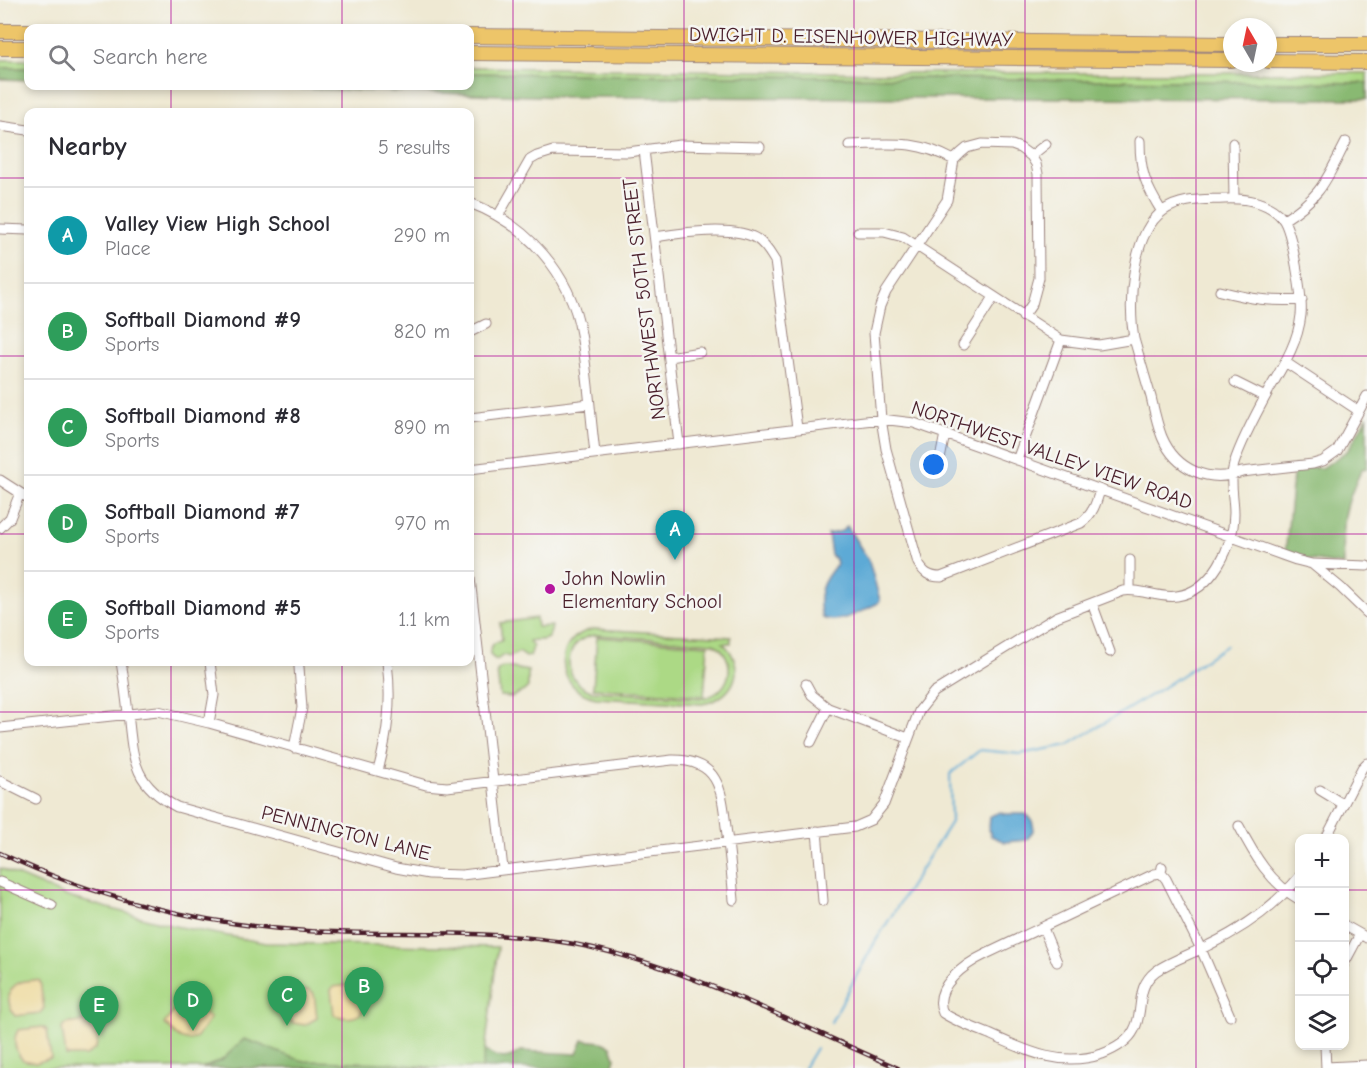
<!DOCTYPE html>
<meta charset="utf-8">
<style>
:root{--surface:#fff;--page:#f7f7f7;--text:#2b2b33;--muted:#7c7c81;--line:#e1e1e2;--accent:#b5179e}
body{margin:0;font-family:"Comic Neue",sans-serif;background:var(--page);color:var(--text)}
.controls{position:absolute;right:18px;bottom:18px;display:grid;overflow:hidden;border-radius:12px;box-shadow:0 3px 9px #0003}
.controls button{width:54px;height:54px;display:grid;place-items:center;padding:0;border:0;border-bottom:2px solid var(--line);background:var(--surface);color:var(--text);font:30px sans-serif}
.compass{position:absolute;left:1223px;top:18px;width:54px;height:54px;border-radius:50%;background:var(--surface);box-shadow:0 3px 9px #0003;rotate:351deg}
.you{position:absolute;left:934px;top:465px;width:21px;height:21px;margin:-15px;border:4px solid #fff;border-radius:50%;background:#1a73e8;box-shadow:0 0 0 9px #1a73e833}
.badge{display:grid;place-items:center;width:39px;height:39px;border-radius:50%;background:var(--accent);color:#fff;font-size:20px;font-weight:700}
.pin{position:absolute;translate:-50% -50px;filter:drop-shadow(0 2px 3px #0008)}
.pin::after{content:'';position:absolute;top:32px;width:21px;height:18px;background:inherit;clip-path:polygon(0 0,100% 0,50% 100%)}
.list{margin:0;padding:0;list-style:none}
h2{display:flex;justify-content:space-between;align-items:center;height:78px;margin:0;padding:0 24px;font-size:26px}
h2 small{font-size:20px;font-weight:400;color:var(--muted)}
.list li{display:grid;grid-template-columns:39px 1fr auto;gap:18px;align-items:center;box-sizing:border-box;height:96px;padding:0 24px;border-top:2px solid var(--line)}
.list b{display:block;font-size:22px;white-space:nowrap}
.list p{margin:0;font-size:20px;white-space:nowrap;color:var(--muted)}
.list em{font-size:20px;font-style:normal;color:var(--muted)}
.icon{flex:none;width:33px;height:33px;fill:none;stroke:currentColor;stroke-width:2;stroke-linecap:round;stroke-linejoin:round}
.map{position:relative;flex:none;width:1367px;height:1068px;overflow:hidden}
.search{position:absolute;background:var(--surface);box-shadow:0 3px 9px #0003;left:24px;top:24px;width:450px;height:66px;display:flex;align-items:center;gap:15px;box-sizing:border-box;padding:0 21px;border-radius:12px;color:var(--muted);font-size:22px}
.panel{position:absolute;background:var(--surface);box-shadow:0 3px 9px #0003;left:24px;top:108px;width:450px;height:558px;border-radius:12px}
.map>svg:first-child{display:block}
.green{fill:#acd985;stroke:#7b7c58;stroke-width:1.5;fill-rule:evenodd}
.forest{fill:#89b972;stroke:#6a6c4e;stroke-width:1.5}
.sand{fill:#eeda9e;stroke:#9c7c64;stroke-width:1.5}
.water{fill:#5daad6;stroke:#546480;stroke-width:1.5}
.lines{fill:none;stroke-linecap:round;stroke-linejoin:round}
.stream{stroke:#5daad6;stroke-width:2}
.minor-casing{stroke:#9c847f;stroke-width:11}
.highway-casing{stroke:#9c847f;stroke-width:16}
.minor{stroke:#fff;stroke-width:9}
.highway{stroke:#edc569;stroke-width:14}
.rail-casing{stroke:#4a1f2b;stroke-width:4.5}
.rail{stroke:#f6f6f2;stroke-width:2;stroke-dasharray:7;stroke-linecap:butt}
.grid{fill:none;stroke:#b5179e;stroke-width:1.5;stroke-opacity:0.55}
.poi-dot{fill:#b5179e;stroke:#f6f6f2;stroke-width:2}
.labels{text-anchor:middle;dominant-baseline:central;stroke-width:5;stroke-linejoin:round;paint-order:stroke}
.street-label{font-size:20px;fill:#4a1f2b;stroke:#f6f6f2}
.poi-label{font-size:20px;fill:#4a1f2b;stroke:#f6f6f2;text-anchor:start}
</style>
<div class="map">
<svg width="1367" height="1068" viewBox="0 0 1367 1068">
<rect width="100%" height="100%" fill="#f6f6f2"/>
<filter id="ink" filterUnits="userSpaceOnUse"><feTurbulence type="fractalNoise" baseFrequency=".0167" numOctaves="2"/><feDisplacementMap in="SourceGraphic" scale="12" xChannelSelector="R" yChannelSelector="G"/><feConvolveMatrix kernelMatrix="1 2 1 2 8 2 1 2 1" color-interpolation-filters="sRGB"/></filter>
<filter id="wash" filterUnits="userSpaceOnUse"><feTurbulence type="fractalNoise" baseFrequency=".008" numOctaves="4" result="noise"/><feDisplacementMap in="SourceGraphic" scale="24" xChannelSelector="R" yChannelSelector="G"/><feGaussianBlur stdDeviation="1.35" result="paint"/><feColorMatrix in="noise" values="0 0 0 0 0 0 0 0 0 0 0 0 0 0 0 0 0 1.4 0 .05"/><feComposite in="paint" operator="in"/></filter>
<g filter="url(#wash)">
<rect width="100%" height="100%" fill="#efe9d3"/>
<!-- green -->
<path class="green" d="M0,60h28v8h-28z
M470,67l424,6h473v10l-897,-10z
M536,618l1,9 15,-1c-3,19 -9,12 -23,15l4,6 -3,9 -4,1 -7,-5 -9,5 -7,-2 -6,5c-13,-5 -6,-18 5,-20l-2,-17z
M594,629l137,8v6h-8c25,24 12,55 -21,61l-106,-6c-41,-8 -45,-61 -2,-69zM597,635l116,8c26,15 19,49 -9,55l-113,-7c-32,-11 -28,-54 6,-56z
M597,637l111,8 -4,51 -111,-8z
M506,667l22,4v16l-4,4 -12,6 -12,-1 -3,-25 3,-3z
M0,868l68,29 106,29 92,17 232,4 -15,121h-483z"/>
<!-- forest -->
<path class="forest" d="M0,68h28v12l-28,-1z
M470,73l897,10v16l-801,-2 -355,-11h259z
M1367,417v51l-5,1c-19,39 -20,53 -18,96l-59,-9 9,-90 28,2 12,-8 14,-10z
M244,1039c21,6 39,17 61,22l85,2 48,5h-235l19,-8z
M583,1040l19,2 9,4 4,12 -3,10h-130l3,-18c12,9 23,11 35,1l57,3z"/>
<!-- sand -->
<path class="sand" d="M35,980l5,1 4,27 -4,5 -25,3c-13,-20 -5,-36 20,-36z
M358,984l7,11c2,23 -13,26 -31,20l-3,-25 2,-3z
M309,990l5,4 3,24 -12,7 -12,-2 -10,-10v-12l4,-7z
M182,1001h5l23,17c-7,10 -13,28 -30,20 -7,-4 -9,-10 -16,-14z
M94,1020l5,12 -3,16 -10,8h-20l-4,-28 4,-4z
M43,1027l4,3 4,28 -15,5 -13,-3c-8,-8 -11,-20 -5,-30z"/>
<!-- water -->
<path class="water" d="M847,526l22,35 11,39 -2,3c-16,8 -38,22 -56,15 -6,-24 0,-37 15,-54l-1,-4 -5,-5 -3,-21 14,-3z
M1000,812l4,2h22l6,7 2,8 -7,11 -22,2 -14,-6 -2,-6 1,-14z"/>
<g class="lines">
<!-- stream -->
<path class="stream" d="M831,1022l44,-80 76,-120 -1,-48 30,-24 40,4 48,-9 96,-58 63,-42
M804,1068l12,-20"/>
</g>
</g>
<g filter="url(#ink)">
<g class="lines">
<!-- minor casing -->
<g class="minor-casing">
<path id="minor" d="M0,126l28,4
M1140,141c0,32 6,45 22,71
M1233,143l1,55
M849,145c43,-1 65,-6 105,15
M644,150l35,294
M1031,156l15,-12
M470,203c56,21 101,70 111,131 7,39 9,79 14,119
M498,216l32,-56 7,-4 16,-5 75,1 52,-7 80,2
M1284,220c38,-24 42,-40 62,-78
M0,229l28,1
M858,232h26l19,5 158,103 38,5 35,-6
M655,237c24,-4 81,-12 102,2 8,5 13,14 18,22l22,167
M1220,291c32,8 49,11 82,9
M1023,317l9,-13 7,-26 -1,-104 -2,-10 -5,-8 -11,-8 -8,-3 -30,-1 -15,4 -6,5 -7,7 -7,40 -61,92 -6,14 -6,27 7,86 5,30 32,114c6,10 11,14 23,14l140,-54c12,-9 15,-19 19,-33
M470,332l16,-8
M963,345l31,-48
M669,357l31,-5
M1285,362l74,49
M1235,382l30,15
M470,418l119,-14
M940,459l5,-25
M1017,460l44,-120
M470,469l411,-50 33,4 31,11 351,126 16,4 55,2
M0,480l28,18
M0,528l10,-10 10,-25
M1312,564l28,23 27,26
M470,578l33,291
M1130,590v-30
M1092,603l18,49
M121,662c3,17 5,34 7,51 5,44 4,71 49,94l219,61 33,6 33,1 393,-48 16,-7 13,-16 35,-93 15,-19 122,-75 67,-26c18,-3 35,8 54,5 35,-5 57,-50 57,-83 0,-16 -5,-33 0,-49 7,-23 24,-54 35,-74 14,-24 29,-47 32,-75 2,-16 -9,-86 -19,-97 -14,-17 -37,-20 -58,-19 -21,1 -43,-1 -61,12 -32,23 -35,94 -29,128 6,20 11,39 17,58 3,13 6,27 11,40 14,33 47,47 80,35l71,-8 10,-3 14,-10 30,-55
M806,684l6,11 16,13 80,30
M209,723l5,-28 -4,-33
M0,728l158,-17 51,12 217,62 21,2 225,-27c51,-1 50,36 55,75 3,22 5,43 7,65
M811,742l17,-34
M294,748l8,-40 -3,-41
M378,771c10,-38 14,-70 9,-109
M0,781l36,18
M1320,790l23,14
M1239,826c15,29 31,57 61,74
M817,831l6,70
M1326,838l36,-70 5,-5
M1162,867l-1,6 -7,1 -168,80c-19,9 -55,33 -43,59 14,9 31,15 46,21 37,17 72,34 113,20 13,-5 26,-12 32,-24 11,-20 0,-42 22,-59 16,-11 36,-17 53,-26 35,-17 66,-39 91,-69
M1161,873l5,6 35,70 29,67
M0,882l52,23
M1344,925l23,13
M1043,928l14,34
M1344,964l16,-30
M1325,1046l1,22
M1326,1067l41,-2"/>
</g>
<!-- highway casing -->
<g class="highway-casing">
<path id="highway" d="M0,31h28
M470,36l762,8
M1268,44h99
M0,48h28
M470,53l762,7
M1268,61l99,1"/>
</g>
<!-- minor -->
<use href="#minor" class="minor"/>
<!-- highway -->
<use href="#highway" class="highway"/>
<!-- rail casing -->
<g class="rail-casing">
<path id="rail" d="M0,853c94,45 204,72 307,78 90,5 179,-3 267,13 111,21 221,80 324,124"/>
</g>
<!-- rail -->
<use href="#rail" class="rail"/>
</g>
</g>
<!-- grid -->
<path class="grid" d="M171,0v28M342,0v28M513,0v1068M684,0v1068M854,0v1068M1025,0v1068M1196,0v1068M171,86v26M342,86v26M0,178h28M470,178h897M0,356h28M470,356h897M0,534h28M470,534h897M171,662v406M342,662v406M0,712h1367M0,890h1300M1344,890h23"/>
<!-- markers -->
<circle class="poi-dot" cx="550" cy="589" r="6"/>
<g class="labels">
<!-- street labels -->
<g class="street-label">
<text transform="translate(851 37) rotate(1)">DWIGHT D. EISENHOWER HIGHWAY</text>
<text transform="translate(644 299) rotate(-97)">NORTHWEST 50TH STREET</text>
<text transform="translate(1052 455) rotate(19)">NORTHWEST VALLEY VIEW ROAD</text>
<text transform="translate(346 833) rotate(14)">PENNINGTON LANE</text>
</g>
<!-- poi labels -->
<g class="poi-label">
<text x="562" y="578">John Nowlin<tspan x="562" dy="23">Elementary School</tspan></text>
</g>
</g>
</svg>
<div class="controls">
<button>+</button>
<button>−</button>
<button><svg class="icon" aria-label="locate" viewBox="0 0 24 24"><circle cx="12" cy="12" r="6"/><path d="M12 2v4M12 18v4M2 12h4M18 12h4"/></svg></button>
<button><svg class="icon" aria-label="layers" viewBox="0 0 24 24"><path d="M12 4l9 5-9 5-9-5zM3 14l9 5 9-5"/></svg></button>
</div>
<svg class="compass" viewBox="-18 -18 36 36"><path d="M0-13l5 13h-10z" fill="#e53935"/><path d="M0 13l5-13h-10z" fill="#7c7c81"/></svg>
<div class="you"></div>
<div class="pin badge" style="left:675px;top:560px;background:#0f9aa8">A</div>
<div class="pin badge" style="left:364px;top:1017px;background:#2e9e5b">B</div>
<div class="pin badge" style="left:287px;top:1026px;background:#2e9e5b">C</div>
<div class="pin badge" style="left:193px;top:1031px;background:#2e9e5b">D</div>
<div class="pin badge" style="left:99px;top:1036px;background:#2e9e5b">E</div>
<div class="search"><svg class="icon" aria-label="search" viewBox="0 0 24 24"><circle cx="10" cy="10" r="6"/><path d="M15 15l6 6"/></svg>Search here</div>
<section class="panel">
<h2>Nearby<small>5 results</small></h2>
<ul class="list">
<li><span class="badge" style="background:#0f9aa8">A</span><div><b>Valley View High School</b><p>Place</p></div><em>290 m</em></li>
<li><span class="badge" style="background:#2e9e5b">B</span><div><b>Softball Diamond #9</b><p>Sports</p></div><em>820 m</em></li>
<li><span class="badge" style="background:#2e9e5b">C</span><div><b>Softball Diamond #8</b><p>Sports</p></div><em>890 m</em></li>
<li><span class="badge" style="background:#2e9e5b">D</span><div><b>Softball Diamond #7</b><p>Sports</p></div><em>970 m</em></li>
<li><span class="badge" style="background:#2e9e5b">E</span><div><b>Softball Diamond #5</b><p>Sports</p></div><em>1.1 km</em></li>
</ul>
</section>
</div>
